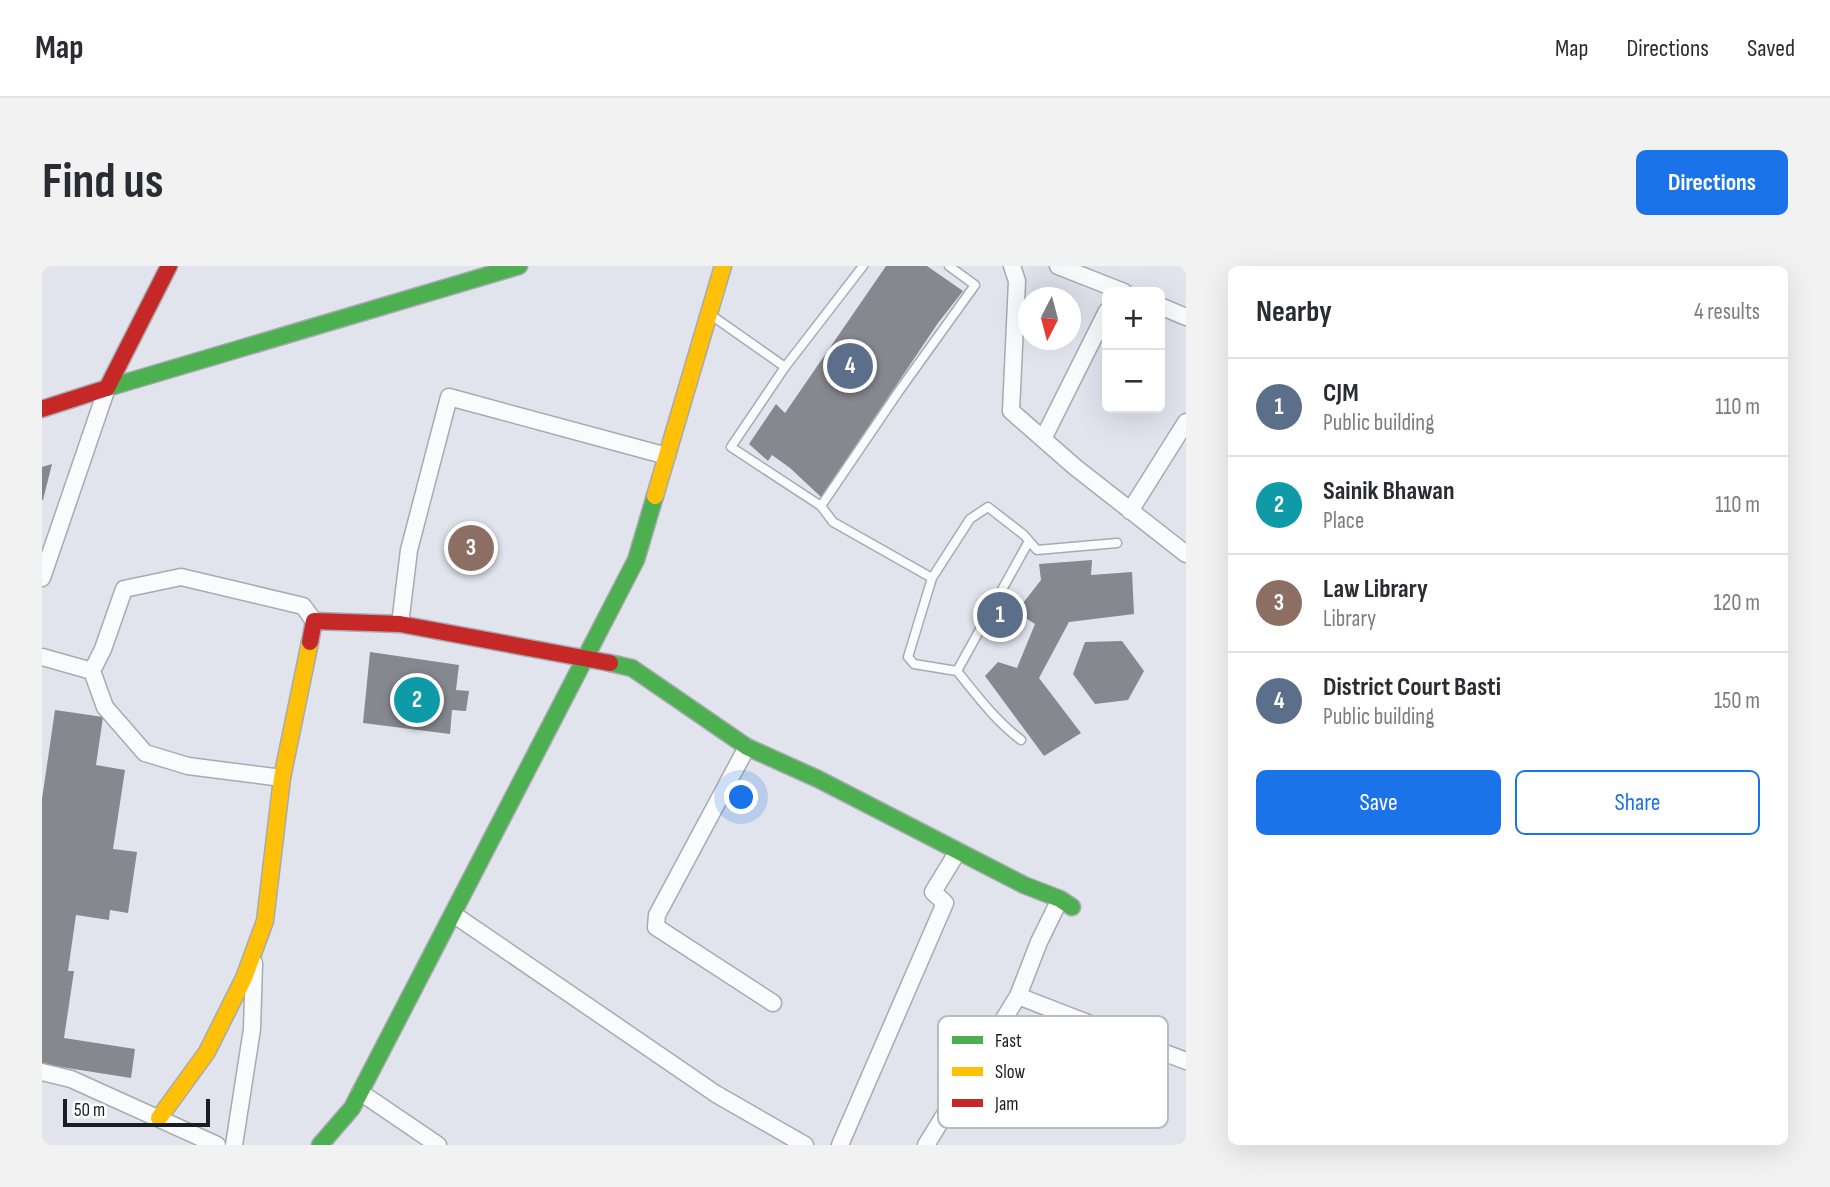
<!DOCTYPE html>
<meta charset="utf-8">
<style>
:root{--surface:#fff;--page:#f2f2f3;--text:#2b2b33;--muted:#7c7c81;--line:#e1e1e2;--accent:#1a73e8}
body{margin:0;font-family:"Sofia Sans Condensed",sans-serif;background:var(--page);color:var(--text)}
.controls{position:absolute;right:21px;top:21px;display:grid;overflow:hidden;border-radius:10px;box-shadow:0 7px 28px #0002}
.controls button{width:63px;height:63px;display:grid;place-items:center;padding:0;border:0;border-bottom:2px solid var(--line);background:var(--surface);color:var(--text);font:35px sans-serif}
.compass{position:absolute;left:976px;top:21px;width:63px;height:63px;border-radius:50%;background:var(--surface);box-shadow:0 7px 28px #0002;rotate:186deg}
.scale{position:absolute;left:21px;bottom:18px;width:147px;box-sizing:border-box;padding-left:7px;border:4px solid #1b1d23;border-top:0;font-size:19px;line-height:24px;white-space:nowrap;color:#1b1d23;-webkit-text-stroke:5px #fff;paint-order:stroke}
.you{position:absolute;left:700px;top:532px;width:24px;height:24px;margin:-18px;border:5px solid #fff;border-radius:50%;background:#1a73e8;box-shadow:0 0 0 10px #1a73e833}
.badge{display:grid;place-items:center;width:46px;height:46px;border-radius:50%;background:var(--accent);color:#fff;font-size:23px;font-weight:700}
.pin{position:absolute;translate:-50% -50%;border:4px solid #fff;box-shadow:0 2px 7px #0006}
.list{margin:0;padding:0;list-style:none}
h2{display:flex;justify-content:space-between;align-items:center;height:91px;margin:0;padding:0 28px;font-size:30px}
h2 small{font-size:23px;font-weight:400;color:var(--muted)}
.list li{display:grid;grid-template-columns:46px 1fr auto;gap:21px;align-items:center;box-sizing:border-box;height:98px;padding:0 28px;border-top:2px solid var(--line)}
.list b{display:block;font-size:26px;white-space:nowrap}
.list p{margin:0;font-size:23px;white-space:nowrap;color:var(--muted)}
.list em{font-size:23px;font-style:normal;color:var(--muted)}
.actions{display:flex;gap:14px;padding:21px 28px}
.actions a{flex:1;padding:16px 0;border:2px solid var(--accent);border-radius:10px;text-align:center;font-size:24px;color:var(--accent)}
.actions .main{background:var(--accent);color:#fff}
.map{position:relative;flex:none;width:1144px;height:879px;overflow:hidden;border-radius:10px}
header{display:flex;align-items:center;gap:42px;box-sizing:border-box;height:98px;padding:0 35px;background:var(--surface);border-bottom:2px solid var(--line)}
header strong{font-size:33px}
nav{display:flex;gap:38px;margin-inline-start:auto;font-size:24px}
.intro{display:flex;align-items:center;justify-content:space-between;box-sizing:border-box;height:168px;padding:0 42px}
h1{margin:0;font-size:49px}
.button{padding:18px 32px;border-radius:10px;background:var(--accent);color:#fff;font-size:24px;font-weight:700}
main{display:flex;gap:42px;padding:0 42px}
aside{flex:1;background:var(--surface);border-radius:10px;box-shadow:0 7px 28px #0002}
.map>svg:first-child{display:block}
.building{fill:#86888f}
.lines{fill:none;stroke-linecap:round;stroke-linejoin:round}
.lane-casing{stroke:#a7aab0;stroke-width:11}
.street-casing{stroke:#a7aab0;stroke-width:19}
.fast-casing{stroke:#a7aab0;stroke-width:19}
.slow-casing{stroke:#a7aab0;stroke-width:19}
.jam-casing{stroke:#a7aab0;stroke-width:19}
.lane{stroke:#fafbfc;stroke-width:8}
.street{stroke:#fafbfc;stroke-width:16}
.fast{stroke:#4caf50;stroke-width:16}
.slow{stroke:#ffc107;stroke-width:16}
.jam{stroke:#c62828;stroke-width:16}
.key{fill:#fff;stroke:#bbbbbd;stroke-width:2}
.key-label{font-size:19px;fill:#1b1d23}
</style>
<header>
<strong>Map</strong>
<nav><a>Map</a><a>Directions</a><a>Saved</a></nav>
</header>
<div class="intro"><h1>Find us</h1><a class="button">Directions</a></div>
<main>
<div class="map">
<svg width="1144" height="879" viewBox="0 0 1144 879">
<rect width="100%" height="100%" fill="#e1e4ed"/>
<!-- building -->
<path class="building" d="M844,0h41l36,25 -25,32 -117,174 -31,-29 -18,-13 -4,6 -19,-17 27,-40 9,9z
M10,198l-9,36h-1v-33z
M1050,294l-1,15 41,-3 2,42 -65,8 -30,56 42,55 -37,23 -59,-80 13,-14 19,6 18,-44 -19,-12 25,-32 -2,-16z
M1080,375l22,30 -16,29 -33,4 -22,-30 12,-32z
M328,386l89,13 -3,25 13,1 -3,20 -14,-1 -2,24 -87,-11z
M13,444l48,7 -7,48 29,5 -12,79 24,3 -9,61 -18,-3 -1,10 -33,-5 -8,56h6l-10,67 71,11 -4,29 -89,-14v-265z"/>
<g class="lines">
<!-- lane casing -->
<g class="lane-casing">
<path id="lane" d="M821,0l-78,101 -54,80 90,59 78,-115 76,-106 -26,-19
M669,49l74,52
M779,240l12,16 99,56 38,-59 18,-12 36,28 13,15 80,-7
M890,312l-24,79 6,7 43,7 72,-130
M915,405c20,25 39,50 64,69"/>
</g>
<!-- street casing -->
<g class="street-casing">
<path id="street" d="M970,0l5,15 -6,130 64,56 111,87
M1016,0l66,26
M1118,40l26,11
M1001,173l64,-128
M1088,245l56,-89
M0,312l65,-190
M358,358l9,-74 40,-153 218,59
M0,391l50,14 11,-22 21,-60 57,-12 122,29 11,15
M50,405l13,36 40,46 43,13 94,12
M705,481l-90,168 -1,12 117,76
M411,648l263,180 89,51
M976,730l168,65
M0,806l29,7 146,66
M318,826l78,53
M192,879l18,-116 2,-66
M798,879l105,-242 -12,-11 25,-41
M884,879l92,-149 21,-54 21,-43"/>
</g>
<!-- fast casing -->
<g class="fast-casing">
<path id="fast" d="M65,122l412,-122
M568,397l22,5 115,79 71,32 206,106 36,14 12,8
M278,879l32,-37 284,-548 19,-64"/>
</g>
<!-- slow casing -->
<g class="slow-casing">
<path id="slow" d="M613,230l68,-230
M117,852l48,-66 37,-74 21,-57 17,-143 28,-136"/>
</g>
<!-- jam casing -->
<g class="jam-casing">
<path id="jam" d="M0,143l65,-21 62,-122
M268,376l4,-21 86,3 210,39"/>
</g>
<!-- lane -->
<use href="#lane" class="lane"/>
<!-- street -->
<use href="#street" class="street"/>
<!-- fast -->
<use href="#fast" class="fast"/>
<!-- slow -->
<use href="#slow" class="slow"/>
<!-- jam -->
<use href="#jam" class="jam"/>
</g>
<!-- legend -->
<rect x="896" y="750" width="230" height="112" rx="10" class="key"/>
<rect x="910" y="770" width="31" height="8" fill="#4caf50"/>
<rect x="910" y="801" width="31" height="9" fill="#ffc107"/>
<rect x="910" y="833" width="31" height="8" fill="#c62828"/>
<g class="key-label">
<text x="953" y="781">Fast</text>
<text x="953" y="812">Slow</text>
<text x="953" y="844">Jam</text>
</g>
</svg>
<div class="controls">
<button>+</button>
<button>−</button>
</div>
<svg class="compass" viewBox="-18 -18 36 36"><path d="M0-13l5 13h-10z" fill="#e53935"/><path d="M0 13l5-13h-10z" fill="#7c7c81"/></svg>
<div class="scale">50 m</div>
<div class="you"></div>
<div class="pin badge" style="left:958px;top:349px;background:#5c6f8a">1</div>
<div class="pin badge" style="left:375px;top:434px;background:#0f9aa8">2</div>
<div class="pin badge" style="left:429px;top:282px;background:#8d6e63">3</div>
<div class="pin badge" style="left:808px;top:100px;background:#5c6f8a">4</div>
</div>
<aside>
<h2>Nearby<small>4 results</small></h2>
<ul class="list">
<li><span class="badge" style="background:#5c6f8a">1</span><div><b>CJM</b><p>Public building</p></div><em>110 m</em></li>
<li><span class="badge" style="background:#0f9aa8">2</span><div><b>Sainik Bhawan</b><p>Place</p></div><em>110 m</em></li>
<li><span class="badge" style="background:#8d6e63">3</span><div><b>Law Library</b><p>Library</p></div><em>120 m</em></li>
<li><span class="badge" style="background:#5c6f8a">4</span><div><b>District Court Basti</b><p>Public building</p></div><em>150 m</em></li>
</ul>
<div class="actions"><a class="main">Save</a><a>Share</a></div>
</aside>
</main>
